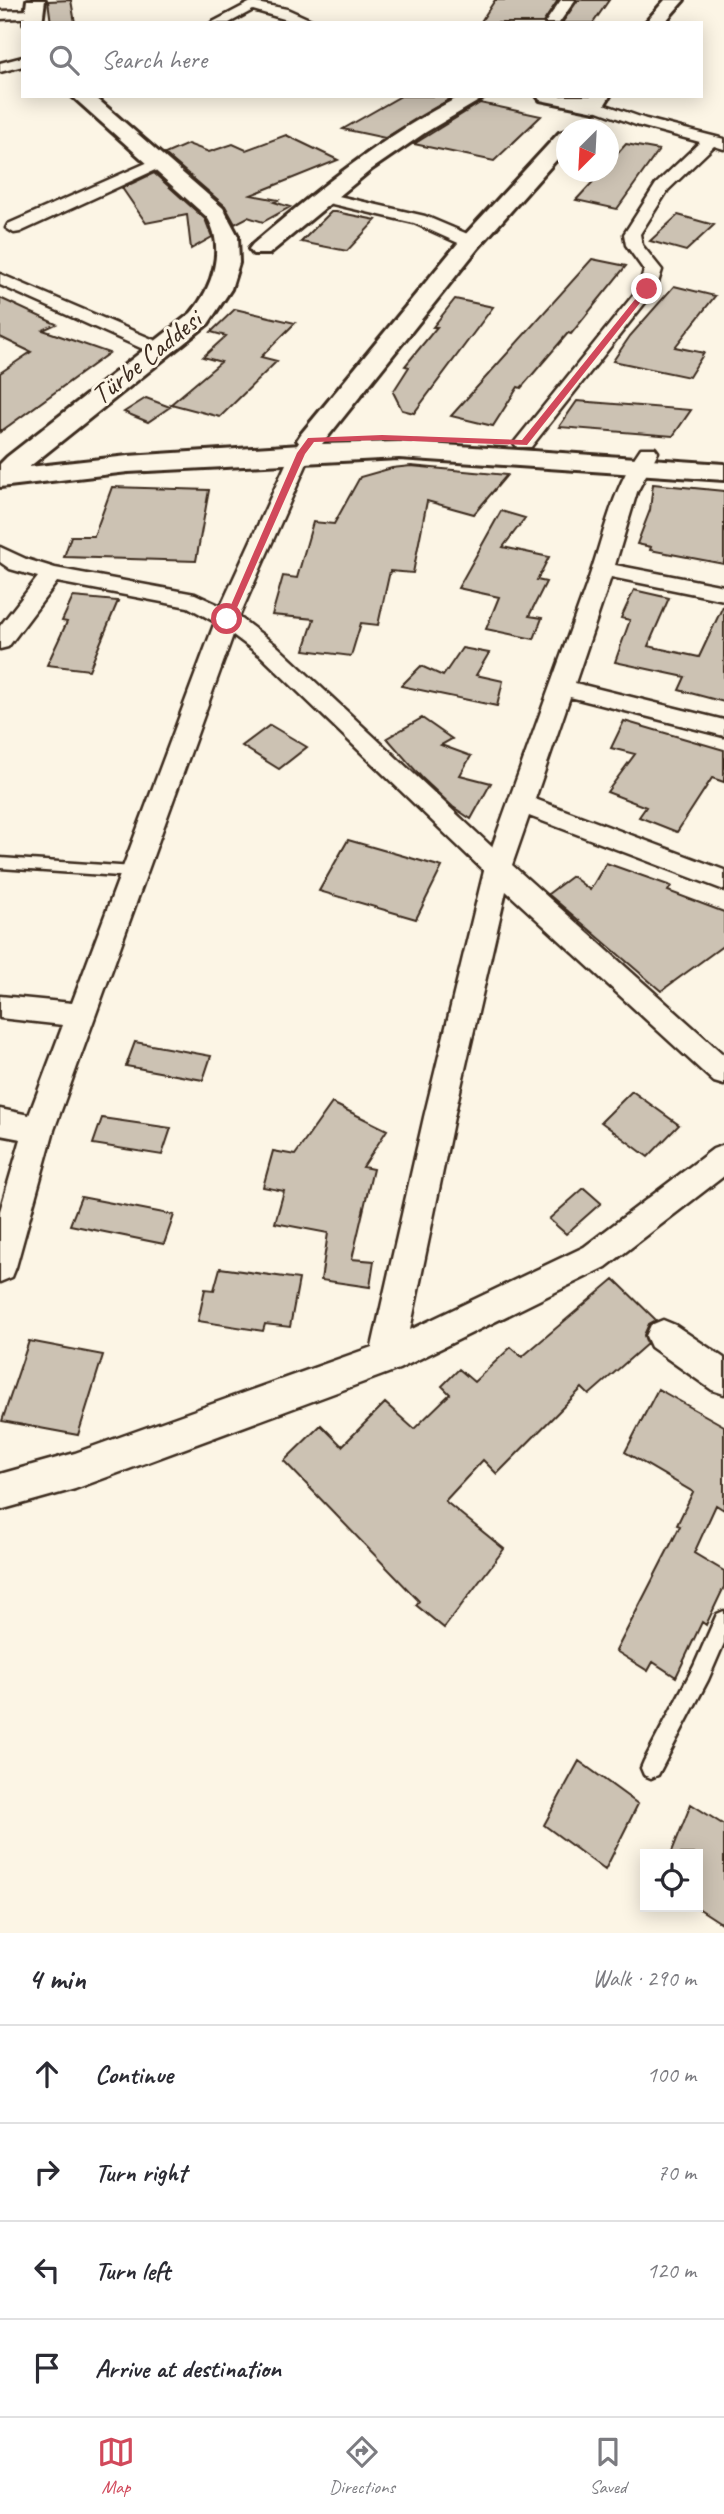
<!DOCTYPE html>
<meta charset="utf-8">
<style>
:root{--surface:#fff;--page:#f2f2f3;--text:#2b2b33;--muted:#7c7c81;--line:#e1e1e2;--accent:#d1495b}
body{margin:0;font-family:Caveat,sans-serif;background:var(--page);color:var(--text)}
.controls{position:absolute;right:21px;bottom:21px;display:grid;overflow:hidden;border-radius:0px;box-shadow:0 4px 18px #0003}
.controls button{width:63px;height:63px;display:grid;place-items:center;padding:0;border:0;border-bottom:2px solid var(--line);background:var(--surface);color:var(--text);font:35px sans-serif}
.compass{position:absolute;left:556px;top:119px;width:63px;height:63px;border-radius:50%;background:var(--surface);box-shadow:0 4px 18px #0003;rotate:204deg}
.stop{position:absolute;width:21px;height:21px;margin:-16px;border:5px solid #d1495b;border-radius:50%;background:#fff}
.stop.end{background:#d1495b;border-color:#fff;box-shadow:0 2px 7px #0008}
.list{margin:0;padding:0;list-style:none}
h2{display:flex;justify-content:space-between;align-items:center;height:91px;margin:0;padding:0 28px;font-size:30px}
h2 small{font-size:23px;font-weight:400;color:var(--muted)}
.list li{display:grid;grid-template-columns:46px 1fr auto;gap:21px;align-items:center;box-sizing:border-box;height:98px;padding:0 28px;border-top:2px solid var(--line)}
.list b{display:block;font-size:26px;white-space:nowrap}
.list em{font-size:23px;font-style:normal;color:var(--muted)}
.icon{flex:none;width:38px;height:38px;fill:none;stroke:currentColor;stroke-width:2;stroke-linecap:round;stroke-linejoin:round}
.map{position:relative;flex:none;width:724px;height:1933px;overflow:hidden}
.search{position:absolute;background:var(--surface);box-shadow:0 4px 18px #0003;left:21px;right:21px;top:21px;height:77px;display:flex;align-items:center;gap:18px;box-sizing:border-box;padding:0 24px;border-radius:0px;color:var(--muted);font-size:26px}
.sheet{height:483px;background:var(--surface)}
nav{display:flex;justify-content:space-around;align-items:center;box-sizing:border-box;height:98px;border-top:2px solid var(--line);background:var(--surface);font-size:19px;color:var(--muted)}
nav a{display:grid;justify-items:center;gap:4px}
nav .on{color:var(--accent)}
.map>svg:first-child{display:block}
.building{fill:#ccc2b3;stroke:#3b2a1e;stroke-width:2}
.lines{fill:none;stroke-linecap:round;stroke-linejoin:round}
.lane-casing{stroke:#3b2a1e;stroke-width:5}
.street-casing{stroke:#3b2a1e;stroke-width:5}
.secondary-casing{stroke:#3b2a1e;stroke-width:6}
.lane{fill:#fcf5e5;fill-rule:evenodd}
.street{fill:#fcf5e5;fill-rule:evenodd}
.secondary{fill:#fcf5e5;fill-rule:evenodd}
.route{fill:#d1495b}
.labels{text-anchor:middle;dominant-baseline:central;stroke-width:6;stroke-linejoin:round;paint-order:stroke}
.far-street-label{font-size:28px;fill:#3b2a1e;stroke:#fcf5e5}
</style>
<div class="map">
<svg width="724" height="1933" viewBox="0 0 724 1933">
<rect width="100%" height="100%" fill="#fcf5e5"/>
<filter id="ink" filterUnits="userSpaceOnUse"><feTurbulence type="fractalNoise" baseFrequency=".0143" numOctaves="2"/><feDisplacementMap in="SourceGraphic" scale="14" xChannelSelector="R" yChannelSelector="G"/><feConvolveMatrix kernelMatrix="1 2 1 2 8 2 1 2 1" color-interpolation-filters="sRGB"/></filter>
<g filter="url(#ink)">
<!-- building -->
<path class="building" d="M71,0l4,23h-24l-3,-22z
M495,0h63l-15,23h-63z
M578,0h31l-16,23h-31z
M401,96h54l-70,42 -42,-9z
M480,103l61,13 -47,45 -80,-17z
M286,135l52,25 -87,35 27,5 -4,2 16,5 -27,15 -15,-5 -13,7 -10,-18 -60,-52 23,-10 21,8 24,-8 13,6z
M626,144l33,6 -42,59 -41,-9 26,-28h6v-8z
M154,173l51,46 7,18 -21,12 -4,-34 -41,8 -24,-35z
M331,212h5l40,8 -29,31 -46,-9z
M678,215l36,10 -28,26 -36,-10z
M592,259l34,7 -55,68 -3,-1 -47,55 -3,-1 -25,39 -42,-10z
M674,286l41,10 -40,51 29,6 -15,24 -76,-16 17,-25z
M0,298l56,26 -13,6 66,23 -109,79v-59l31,-21 -31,-15z
M455,299l38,8 -79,106 -12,-3 -9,-18 16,-25 -4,-1 32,-39h-4z
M235,309l60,14 -34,34 16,4 -57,56 -49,-13 50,-42 -18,-5 23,-21 -15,-4z
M146,398l24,9 -22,15 -24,-10z
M577,401l114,9 -18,26 -114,-9z
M411,466l96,9 -33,39 -47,-13 -14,72 -23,-2 -12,54 -17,-2 -10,33 -47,-6 10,-31 -42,-4 11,-39 14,2 16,-56 21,2 26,-47 32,-9z
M653,484l71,7v73l-74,-14 1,-3 -14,-3 13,-34z
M112,487l97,3 -13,71 -132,-4 7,-21h23z
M501,511l24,7 -22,29 46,10 -12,23 9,2 -17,34 13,2 -8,21 -48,-10 13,-32 -41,-9z
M634,590l35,8 -21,48 51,11 25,-53v98l-45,-12 6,-13 -70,-15 15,-42 -9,-2z
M73,597l45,4 -29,69 -42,-5 20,-43 -5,-1z
M462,648l27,5 -13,22 27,6 -6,25 -96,-20 20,-20 22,10z
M422,718l30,21 -11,6 30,11 -11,19 31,8 -20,36 -18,-12 -31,-29 -35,-40z
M624,721l100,29v32l-12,-4 -35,54 -38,-15 7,-10 -39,-15 28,-38 -24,-6z
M270,725l37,22 -28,22 -37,-23z
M348,840l94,27 -26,52 -97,-28z
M606,863l65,23 -3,5 56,21v33l-63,46 -113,-97 24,-18 18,14z
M135,1042l76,14 -8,24 -77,-14z
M632,1091l47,34 -31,32 -47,-35z
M332,1103l55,27 -24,37 10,2 -21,90 22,2 -4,26 -49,-7 7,-47 -53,-10 9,-32 -21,-4 10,-36 22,4z
M102,1118l69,10 -9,27 -69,-11z
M584,1188l17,15 -35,31 -17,-15z
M81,1197l93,18 -10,29 -94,-19z
M220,1268l79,11 -9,48 -25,-3 -2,7 -65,-10 7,-32 9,1z
M614,1279l42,41 -7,4 -5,11 3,9 -58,51 -7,-7 -85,86 -14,-14 -38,41 59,48 -60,79 -28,-23 3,-4 -135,-140 37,-36 21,21 43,-43 29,26 36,-35 -8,-8 17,-17 15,13 37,-35 11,10z
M29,1341l74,14 -25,80 -76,-14z
M658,1389l66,37v84l-8,-5 -22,48 30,18v16l-18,38 -4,-3 -26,55 -23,-15 -5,9 -32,-20 64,-125 -3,-1 16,-33 -68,-40z
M579,1761l59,43 -33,66 -61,-45z
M691,1804l33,21v100l-26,-17v-54h-27z"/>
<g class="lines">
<!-- lane casing -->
<g class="lane-casing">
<path id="lane" d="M0,858l134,9 7,5 -7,5 -134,-9z
M724,1611v32l-16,37 -50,95 -7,3 -7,-3 -3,-7 3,-7 50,-95 23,-52z"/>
</g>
<!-- street casing -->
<g class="street-casing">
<path id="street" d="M561,0h14l-16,23h-14z
M251,2l36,7 31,14h-20l-45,-13 -24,13h-18z
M33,10l7,4 -2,3 -38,2v-8z
M23,57v9l-23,6v-9z
M595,101l51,18 78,20v10l-10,-3 -46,44 -28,44 2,11 20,25 -6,19 -125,158h-14l-3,-4 3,-4 122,-151 5,-18 -18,-25 -2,-11 32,-50 44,-42 -64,-17 -46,-17 -2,-3 2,-3z
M160,157l8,5 -2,3 -146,67 -6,1 -8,-5 2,-4z
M321,192l104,24 52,22 2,4 -8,5 -6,-1 -51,-23 -99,-23 -2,-3 2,-3z
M0,274l166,71 2,4 -9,6 -7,-2 -152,-68z
M311,434l7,2 3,4 -10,14 -72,163 38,29 215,201c32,-89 64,-177 96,-266 16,-46 24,-92 53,-133h14l3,4 -21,40 -22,73 109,21v14l-113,-23 -36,106 149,37v16l-154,-39 -35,102 189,71v20l-195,-74 -17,49 212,190v30l-10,-3 -208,-191 -52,226 -44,213 174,-83 129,-98 11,-4v31l-118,91 -207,102 -324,120 -75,21v-36l75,-21 297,-106 52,-230 60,-246 -223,-215 -28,-21 -179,495 -38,137 -4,10 -12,5v-71l21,-72 -21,-4v-26l29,6 34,-90 -63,-7v-22l72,7 143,-381 -27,-15 -131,-25 -49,65 -8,2v-23l38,-49 -28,-8 -10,-7v-15l26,12 29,9 140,26 26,12 70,-153 13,-17z
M663,1320l12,5 49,33v36l-12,-4 -61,-43 -5,-11 5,-11z"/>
</g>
<!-- secondary casing -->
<g class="secondary-casing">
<path id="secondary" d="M27,0h18l-3,23h-18z
M665,0h19l-20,23h-19z
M72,96h22l129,112 15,28 1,27 -8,26 -23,35 -179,143 99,-11 173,-11 -4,-5 4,-6 162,-197 96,-104 7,-2v18l-87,98 -157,197 77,-2 325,22v16l-325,-22 -271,14 -128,15v-23l7,-7 184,-144c22,-25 35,-66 16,-96z
M461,96h26l-61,36 -54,37 -103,85h-16l-4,-5 4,-5c65,-55 131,-109 208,-148z
M537,96h73l-8,13 -7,2 -55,-11z"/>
</g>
<!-- lane -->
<use href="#lane" class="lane"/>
<!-- street -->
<use href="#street" class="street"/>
<!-- secondary -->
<use href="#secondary" class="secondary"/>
</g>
</g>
<!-- route -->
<path class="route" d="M645,287l6,2 -124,156 -145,-5 -68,2 -9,12 -73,165 -8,2 73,-168 11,-15 74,-3 140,5z"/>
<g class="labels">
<!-- far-street labels -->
<g class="far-street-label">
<text transform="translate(146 357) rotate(-39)">Türbe Caddesi</text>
</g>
</g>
</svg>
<div class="controls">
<button><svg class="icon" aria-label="locate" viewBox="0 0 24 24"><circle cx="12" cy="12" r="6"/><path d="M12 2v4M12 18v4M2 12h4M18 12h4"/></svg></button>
</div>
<svg class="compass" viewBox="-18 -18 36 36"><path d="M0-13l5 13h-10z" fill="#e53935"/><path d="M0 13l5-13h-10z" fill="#7c7c81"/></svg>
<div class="stop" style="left:227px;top:619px"></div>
<div class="stop end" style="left:647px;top:289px"></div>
<div class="search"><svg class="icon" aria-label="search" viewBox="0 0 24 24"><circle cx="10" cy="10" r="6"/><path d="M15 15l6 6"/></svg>Search here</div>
</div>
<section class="sheet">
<h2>4 min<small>Walk · 290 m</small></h2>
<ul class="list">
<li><svg class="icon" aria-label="ahead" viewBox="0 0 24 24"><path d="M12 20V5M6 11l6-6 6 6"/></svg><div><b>Continue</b></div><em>100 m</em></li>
<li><svg class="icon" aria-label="right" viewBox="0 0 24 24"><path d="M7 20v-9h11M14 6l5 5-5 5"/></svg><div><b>Turn right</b></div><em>70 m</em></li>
<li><svg class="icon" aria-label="left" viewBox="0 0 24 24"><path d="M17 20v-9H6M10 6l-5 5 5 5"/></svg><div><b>Turn left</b></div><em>120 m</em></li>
<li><svg class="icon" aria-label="arrive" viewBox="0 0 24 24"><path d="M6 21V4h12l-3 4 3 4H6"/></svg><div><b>Arrive at destination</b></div></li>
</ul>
</section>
<nav>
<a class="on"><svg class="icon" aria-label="map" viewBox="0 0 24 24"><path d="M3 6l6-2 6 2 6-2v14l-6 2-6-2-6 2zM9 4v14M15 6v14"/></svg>Map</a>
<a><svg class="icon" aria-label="directions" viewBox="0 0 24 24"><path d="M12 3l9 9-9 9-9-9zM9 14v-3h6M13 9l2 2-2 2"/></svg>Directions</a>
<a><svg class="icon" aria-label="saved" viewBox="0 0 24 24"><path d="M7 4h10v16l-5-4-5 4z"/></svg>Saved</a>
</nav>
